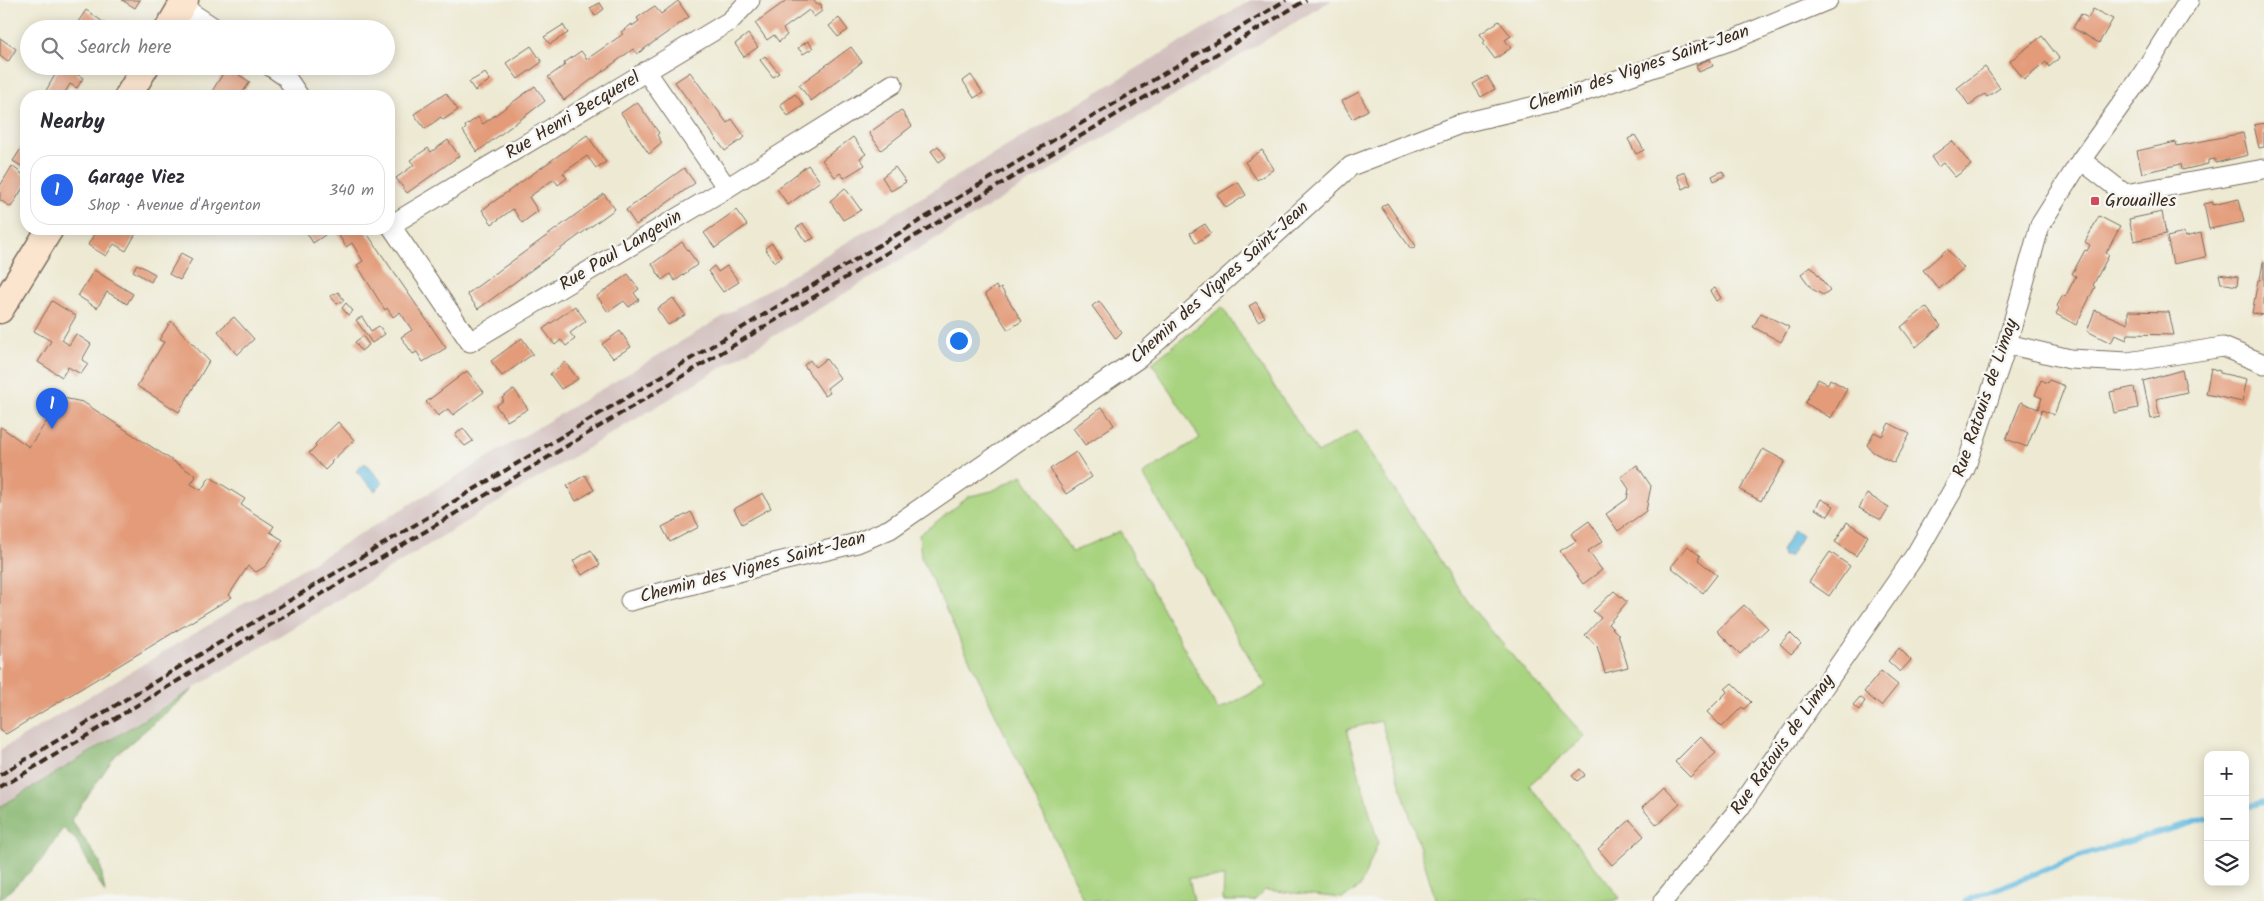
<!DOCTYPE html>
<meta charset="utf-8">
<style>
:root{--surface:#fff;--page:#f2f2f3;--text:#2b2b33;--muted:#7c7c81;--line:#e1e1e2;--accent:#2563eb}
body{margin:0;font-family:Kalam,sans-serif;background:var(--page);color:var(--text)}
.controls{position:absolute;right:15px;bottom:15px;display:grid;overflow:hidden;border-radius:10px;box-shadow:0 2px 12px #0003}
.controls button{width:45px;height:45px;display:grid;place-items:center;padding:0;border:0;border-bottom:1px solid var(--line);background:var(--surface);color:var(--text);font:25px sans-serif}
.you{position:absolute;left:958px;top:340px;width:18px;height:18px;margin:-12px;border:4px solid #fff;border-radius:50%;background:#1a73e8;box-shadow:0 0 0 8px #1a73e833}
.badge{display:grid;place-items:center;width:32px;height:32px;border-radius:50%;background:var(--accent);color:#fff;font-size:16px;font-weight:700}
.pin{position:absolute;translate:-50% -41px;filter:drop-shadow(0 1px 2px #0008)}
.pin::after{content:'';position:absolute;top:26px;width:18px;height:15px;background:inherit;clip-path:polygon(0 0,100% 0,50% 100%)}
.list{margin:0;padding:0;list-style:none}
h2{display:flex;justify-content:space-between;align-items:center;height:65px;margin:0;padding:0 20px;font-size:21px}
h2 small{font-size:16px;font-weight:400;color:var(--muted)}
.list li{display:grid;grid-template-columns:32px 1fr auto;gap:15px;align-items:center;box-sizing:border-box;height:70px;margin:0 10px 10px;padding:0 10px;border:1px solid var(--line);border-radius:20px}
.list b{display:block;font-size:19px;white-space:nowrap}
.list p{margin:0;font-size:16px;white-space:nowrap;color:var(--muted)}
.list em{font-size:16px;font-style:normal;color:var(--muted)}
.icon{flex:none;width:28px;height:28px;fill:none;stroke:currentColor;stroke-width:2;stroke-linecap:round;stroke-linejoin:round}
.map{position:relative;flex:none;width:2264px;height:901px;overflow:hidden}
.search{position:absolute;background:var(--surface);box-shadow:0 2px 12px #0003;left:20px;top:20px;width:375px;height:55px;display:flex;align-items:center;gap:12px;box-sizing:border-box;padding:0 18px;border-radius:28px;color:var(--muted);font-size:19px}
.panel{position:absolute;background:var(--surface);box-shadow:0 2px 12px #0003;left:20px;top:90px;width:375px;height:145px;border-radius:20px}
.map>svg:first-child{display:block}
.industrial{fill:#d1bfbd}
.green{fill:#a8d37f;stroke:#727e4e}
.forest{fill:#86b56e;stroke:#607046}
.water{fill:#63bbe0;stroke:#4f727f}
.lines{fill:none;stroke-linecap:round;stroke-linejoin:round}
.stream{stroke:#63bbe0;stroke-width:5.5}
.building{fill:#e39b79}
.minor-casing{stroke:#796d5d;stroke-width:21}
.secondary-casing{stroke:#796d5d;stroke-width:29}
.minor{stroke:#fff;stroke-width:19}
.secondary{stroke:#fce5cf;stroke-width:26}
.rail{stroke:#3b2a1e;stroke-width:4;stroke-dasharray:8 4;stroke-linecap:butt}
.poi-dot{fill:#d1495b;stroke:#f6f6f2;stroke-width:2}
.labels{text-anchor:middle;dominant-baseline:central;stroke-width:5;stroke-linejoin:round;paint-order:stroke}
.street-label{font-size:18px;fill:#3b2a1e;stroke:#f6f6f2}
.poi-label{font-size:18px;fill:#3b2a1e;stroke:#f6f6f2;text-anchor:start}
</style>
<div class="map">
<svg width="2264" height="901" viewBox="0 0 2264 901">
<rect width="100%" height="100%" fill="#f6f6f2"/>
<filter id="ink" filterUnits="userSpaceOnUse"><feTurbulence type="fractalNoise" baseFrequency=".02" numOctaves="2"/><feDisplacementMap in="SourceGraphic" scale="10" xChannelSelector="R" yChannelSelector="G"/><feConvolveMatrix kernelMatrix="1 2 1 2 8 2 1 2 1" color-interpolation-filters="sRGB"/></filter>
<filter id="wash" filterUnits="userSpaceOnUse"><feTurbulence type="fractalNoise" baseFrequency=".0096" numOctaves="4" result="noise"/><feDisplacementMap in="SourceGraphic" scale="20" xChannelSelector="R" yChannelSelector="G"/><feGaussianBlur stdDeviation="1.12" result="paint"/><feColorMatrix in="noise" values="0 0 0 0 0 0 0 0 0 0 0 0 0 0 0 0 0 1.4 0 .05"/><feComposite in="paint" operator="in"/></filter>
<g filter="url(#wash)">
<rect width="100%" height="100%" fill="#ede9d2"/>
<!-- industrial -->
<path class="industrial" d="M1251,0h81l-824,496 -508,311v-57z"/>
<!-- green -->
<path class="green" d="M1222,307l96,146 38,-22 112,172 59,70 58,63 -56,49 91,113 -7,3h-177l-55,-180 -34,8 31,114 -18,44 -17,11 -78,-8 -11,11h-31l1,-24 -35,1 5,23h-110l-163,-344 -2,-22 51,-39 22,-5 30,-16 50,77 48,-21 98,179 48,-24 -123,-212 57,-36 -48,-75z"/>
<!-- forest -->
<path class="forest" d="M194,689l-79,67 -44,64 29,42 5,31 -29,-53 -13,-12 -20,31 -43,41v-93z"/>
<!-- water -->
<path class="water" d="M365,463l18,20 -8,8 -19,-20z
M1794,530l8,6 -12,20h-7l-2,-5z"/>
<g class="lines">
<!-- stream -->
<path class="stream" d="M2245,807l19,-5
M1965,901l118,-46 125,-37"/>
</g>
<g id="blocks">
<!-- building -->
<path class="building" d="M122,0h18l-5,8z
M787,0h27l2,4h5l1,7 -8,6 -5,-7 -26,19 4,6 -8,7 -5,-7 -7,5 -12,-17z
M678,1l11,16 -52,37 -4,-5 -69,51 -16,-23 17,-12 -1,-2 17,-12 6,8 36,-25 -2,-2 11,-8v2l7,-5 -2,-3 16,-11h2l6,7z
M600,3l4,6 -9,7 -5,-8z
M2093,9l20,10 -14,24 -26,-15 8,-14 7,4z
M86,10l20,14 -4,5h-20l-6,-4z
M839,18l9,12 -10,7 -9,-11z
M1499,21l12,15 -6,4 6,8 -16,11 -12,-16 2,-2 -5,-7z
M563,25l5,8 -18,11 -6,-7z
M748,34l10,13 -14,10 -9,-13z
M2042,36l17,22 -10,9 -3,-5 -22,18 -14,-19z
M0,38l16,11 -8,13 -8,-6z
M808,41l5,7 -10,6 -5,-6z
M531,46l11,16 -24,17 -12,-16z
M851,47l11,15 -51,39 -12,-16z
M765,56l14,17 -6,4 -13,-17z
M1710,59l3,7 -14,6 -3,-7z
M60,66h22l-5,8 6,4 -6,10 -7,-4 -7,12h-20z
M227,67l23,15 -10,14h-31z
M1985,67l15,21 -13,9 -2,-3 -16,11 -12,-17z
M690,72l37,51 5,-4 13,18 -20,14 -50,-69z
M485,73l5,7 -15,11 -6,-9z
M971,75l12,18 -9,5 -11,-17z
M1487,76l8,13 -14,8 -8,-13z
M535,86l10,15 -68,51 -14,-21 3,-3 -1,-2 13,-9 5,7z
M1359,92l9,18 -16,9 -10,-18z
M446,93l12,17 -15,10 -2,-3 -16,12 -11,-15z
M795,94l9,11 -16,11 -8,-11z
M637,102l22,31 -2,2 5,8 -13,11 -28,-41z
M901,110l11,16 -31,24 -12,-17z
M2264,123v24l-5,1 -5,-23z
M2243,133l5,22 -33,8v-4l-7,1v4l-26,6 -1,-6 -39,9 -5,-22 39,-9 1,4z
M587,135l19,27 -10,6 -9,-12 -24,17 4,5 -9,7 -4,-6 -25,18 9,14 -16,12 -9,-14 -21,15 -10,-14z
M1635,135l9,15 -8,4 -8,-15z
M853,137l13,17 -6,4 5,7 -21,13 -4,-5 -5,4 -13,-17z
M448,140l11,16 -52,37 -11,-15 18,-13 -4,-5 18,-12 3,4z
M1952,141l19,24 -16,12 -12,-14 -5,4 -7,-10z
M938,146l8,11 -7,5 -8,-11z
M22,147l4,2v20l-13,-8z
M1262,150l12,19 -17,11 -12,-18z
M808,165l12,16 -32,24 -11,-16z
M12,166l14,11v6l-15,24 -11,-7v-14z
M895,167l11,15 -15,9 -9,-14z
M684,168l11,15 -59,42 -10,-15z
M1722,171l3,5 -11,5 -2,-5z
M1685,172l6,13 -8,4 -6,-14z
M1238,182l8,13 -20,13 -9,-13z
M845,188l16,22 -18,10 -13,-19z
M604,194l11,15 -137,100 -11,-15z
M2239,199l5,23 -35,7 -5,-25 9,-2v3z
M1387,203l29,43 -5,3 -30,-42z
M736,210l11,15 -32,23 -11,-15z
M2162,212l4,22 -32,7 -5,-22z
M2099,216l21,11 -14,26 3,2 -16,30 2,2 -19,38 -20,-11 3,-6 -2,-2 6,-11 2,2 11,-21 -4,-2 13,-24 2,1 3,-6 -5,-3z
M803,224l11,14 -8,4 -10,-14z
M1205,224l6,9 -15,10 -6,-10z
M97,229h47l-2,4 -4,-3 -12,21 -12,-7 -8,12 -18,-11z
M306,229h15l4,6 -12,8 -8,-13z
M335,229h29l82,119 -23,14 -6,-10 -4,2 -12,-17 11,-7 -12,-18 -7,5 -6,-9 -2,2 -28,-45 6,-4 -11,-18 -6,4z
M2184,233l1,4 16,-4 5,24 -33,7 -6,-27z
M682,242l16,22 -23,17 -5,-7 -8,6 -10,-16z
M772,243l10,14 -8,5 -9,-14z
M1947,249l17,19 -25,21 -16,-19z
M181,253l11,6 -12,21 -11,-6z
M2263,262h1v53l-12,-2 6,-33h2z
M137,264l18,10 -4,8 -18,-11z
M714,266l4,6 9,-6 12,16 -16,10 -15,-21z
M1811,266l19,24 -7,5 -11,-6 -11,-15z
M94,270l39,24 -6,10 -20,-12 -10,16 -19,-12z
M628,274l11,15 -5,4 5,7 -10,7 -5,-6 -16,11 -11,-16z
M2219,274l19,3 -1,9 -16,-3z
M996,286l2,4 3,-2 21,33 -14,9 -23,-36z
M1715,288l6,10 -5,3 -6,-10z
M338,292l6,8 -7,4 -7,-8z
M673,298l12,17 -17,10 -11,-16z
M52,301l24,15 -14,24 7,5 7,-11 15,10 -9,16 6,4 -7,10 -13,-7 -6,10 -24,-15 13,-21 -17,-10z
M1099,301l23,32 -6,6 -24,-33z
M1256,302l9,15 -7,4 -9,-15z
M346,303l7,8 -5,4 -6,-7z
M575,306l11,15 -16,12 5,6 -9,7 -5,-6 -6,5 -12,-16z
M1926,307l15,19 -25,21 -15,-20z
M2095,310l33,14v-13l41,1 5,23 -46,-1 -1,6 -12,-5 -4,8 -24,-12z
M1761,313l28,14 -8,15 -28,-15z
M234,317l20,22 -17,16 -19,-24z
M362,317l9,14 8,-5 6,8 -13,9 -16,-23z
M171,321l38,40 -30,51 -42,-26 27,-44 -5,-2z
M620,331l11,16 -18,11 -11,-14z
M363,336l6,9 -8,6 -6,-9z
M522,338l11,16 -31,22 -11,-15z
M826,359l14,19 -13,10 3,5 -5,3 -21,-31 6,-5 5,7z
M565,362l13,17 -17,10 -11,-15z
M2211,368l9,3v2l27,6 -5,23 -36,-8z
M2182,370l5,22 -31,7 4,18 -9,2 -8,-38z
M467,371l17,21 -31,23 -5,-6 -10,7 -12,-14z
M1818,379l10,5 2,-5 17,10 -16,29 -26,-15z
M2041,380l7,3 1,-3 16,6 -11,29 -12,-5 -15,37 -21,-8 15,-37 17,7 4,-11 -7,-3z
M2134,387l4,21 -24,5 -4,-21z
M514,389l14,20 -21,12 -11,-15 8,-6 -2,-2z
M63,398l20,4 113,74 -5,8 10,6 9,-13 35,22 -4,6 33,21 -4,6 13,8 -17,26 -10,6 -8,-6 -19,29 3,2 -226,137 -6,-4v-301l1,-2 28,20z
M1102,407l12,18 -29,20 -12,-17z
M338,422l16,18 -23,22 1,1 -7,7 -16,-17 7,-7 -1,-2z
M1889,423l21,11 -16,29 -21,-11 -6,-7 7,-13 8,4z
M463,428l10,13 -8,5 -10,-11z
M1763,449l22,12 -24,40 -21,-11z
M1076,452l16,25 -26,17 -16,-25z
M1637,465l14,21 -5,25 -28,20 -12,-17 21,-15 2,-10 -8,-12z
M585,475l9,15 -18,11 -9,-15z
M763,493l8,15 -29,16 -8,-15z
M1867,494l22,13 -8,13 -22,-12z
M1821,499l13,7 -6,10 -13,-7z
M691,512l8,15 -29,15 -8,-15z
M1589,521l14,20 -15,10 14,19 -19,14 -23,-33 16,-10 -5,-7z
M1847,522l21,14 -12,20 -21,-14z
M1688,546l12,10 -2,4 19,15 -14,18 -32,-26z
M591,550l9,15 -18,10 -9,-14z
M1830,552l20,14 -21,30 -20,-14z
M1614,591l13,11 -19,22 10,10 10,33 -23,6 -8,-27 -12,-11 16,-17 -8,-7z
M1744,605l24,23 -28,26 -23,-23z
M1790,633l11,11 -10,10 -11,-10z
M1899,648l12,12 -11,12 -12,-11z
M1881,671l17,14 -17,21 -17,-14z
M1732,683l19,19 -7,7 -2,-2 -20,20 -15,-15 20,-20 -2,-3z
M1860,697l5,4 -6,9 -6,-5z
M1701,736l15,17 -26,24 -15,-15z
M1580,769l5,6 -8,6 -5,-5z
M1664,787l16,17 -23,21 -15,-17z
M1630,820l14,16 -32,29 -14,-16z"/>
</g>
</g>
<g filter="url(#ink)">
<use href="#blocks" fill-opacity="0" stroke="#796d5d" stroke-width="1"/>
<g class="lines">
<!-- minor casing -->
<g class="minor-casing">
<path id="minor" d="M181,6l35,23
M270,66l16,11 13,19
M646,71l81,117
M2081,160l44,34 139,-25
M389,223l81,119 257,-154 166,-104
M391,225l339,-204 20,-21
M2007,344l63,15 58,3 95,-15 41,17
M630,601l127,-34 100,-24 33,-14 249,-171 212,-192 112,-43 94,-22 175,-61 96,-40
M1663,901l76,-92 177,-255 49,-85 42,-125 33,-119 41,-65 57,-79 51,-81"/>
</g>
<!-- secondary casing -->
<g class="secondary-casing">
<path id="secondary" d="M168,29l17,-29
M128,96l18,-30
M0,310l50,-81"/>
</g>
<!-- minor -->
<use href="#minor" class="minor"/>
<!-- secondary -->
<use href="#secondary" class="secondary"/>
<!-- rail -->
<path class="rail" d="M0,775l1286,-775
M0,788l1306,-788"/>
</g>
</g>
<!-- markers -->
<rect class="poi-dot" x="2090" y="196" width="10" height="10" rx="2.5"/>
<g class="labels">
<!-- street labels -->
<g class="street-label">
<text transform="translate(1639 69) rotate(-19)">Chemin des Vignes Saint-Jean</text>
<text transform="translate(573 116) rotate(-31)">Rue Henri Becquerel</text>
<text transform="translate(621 251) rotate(-31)">Rue Paul Langevin</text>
<text transform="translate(1220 283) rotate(-42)">Chemin des Vignes Saint-Jean</text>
<text transform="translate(1986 398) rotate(-71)">Rue Ratouis de Limay</text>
<text transform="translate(753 568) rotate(-15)">Chemin des Vignes Saint-Jean</text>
<text transform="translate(1783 745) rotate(-55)">Rue Ratouis de Limay</text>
</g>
<!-- poi labels -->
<g class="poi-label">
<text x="2105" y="201">Grouailles</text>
</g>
</g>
</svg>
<div class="controls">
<button>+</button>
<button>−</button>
<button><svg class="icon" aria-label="layers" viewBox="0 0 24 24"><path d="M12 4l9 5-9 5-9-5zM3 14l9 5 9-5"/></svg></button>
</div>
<div class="you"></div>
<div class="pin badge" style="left:52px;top:429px">1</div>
<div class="search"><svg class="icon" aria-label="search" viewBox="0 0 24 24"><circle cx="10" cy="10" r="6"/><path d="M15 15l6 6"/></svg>Search here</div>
<section class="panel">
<h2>Nearby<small></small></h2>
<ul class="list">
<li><span class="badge">1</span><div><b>Garage Viez</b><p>Shop · Avenue d'Argenton</p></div><em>340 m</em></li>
</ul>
</section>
</div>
